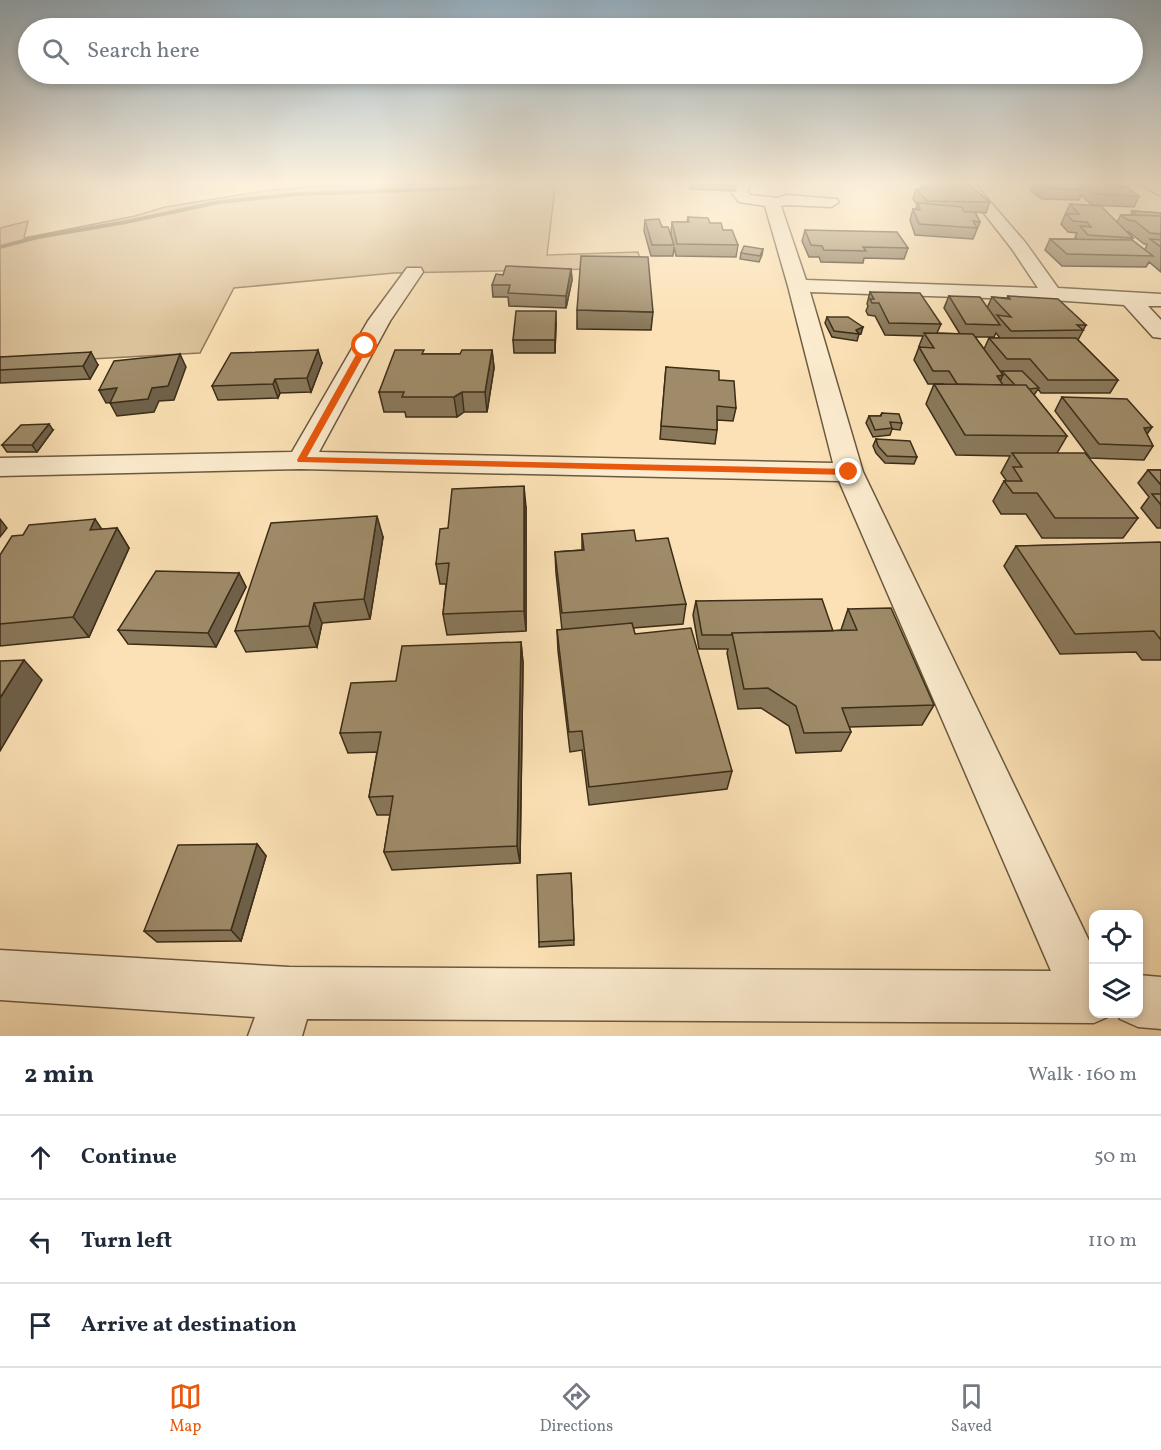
<!DOCTYPE html>
<meta charset="utf-8">
<style>
:root{--surface:#fff;--page:#f6f6f7;--text:#1f2937;--muted:#747a83;--line:#e0e1e3;--accent:#ea580c}
body{margin:0;font-family:Vollkorn,serif;background:var(--page);color:var(--text)}
.controls{position:absolute;right:18px;bottom:18px;display:grid;overflow:hidden;border-radius:12px;box-shadow:0 3px 9px #0003}
.controls button{width:54px;height:54px;display:grid;place-items:center;padding:0;border:0;border-bottom:2px solid var(--line);background:var(--surface);color:var(--text);font:30px sans-serif}
.stop{position:absolute;width:18px;height:18px;margin:-14px;border:4px solid #ea580c;border-radius:50%;background:#fff}
.stop.end{background:#ea580c;border-color:#fff;box-shadow:0 2px 6px #0008}
.list{margin:0;padding:0;list-style:none}
h2{display:flex;justify-content:space-between;align-items:center;height:78px;margin:0;padding:0 24px;font-size:26px}
h2 small{font-size:20px;font-weight:400;color:var(--muted)}
.list li{display:grid;grid-template-columns:39px 1fr auto;gap:18px;align-items:center;box-sizing:border-box;height:84px;padding:0 24px;border-top:2px solid var(--line)}
.list b{display:block;font-size:22px;white-space:nowrap}
.list em{font-size:20px;font-style:normal;color:var(--muted)}
.icon{flex:none;width:33px;height:33px;fill:none;stroke:currentColor;stroke-width:2;stroke-linecap:round;stroke-linejoin:round}
.map{position:relative;flex:none;width:1161px;height:1036px;overflow:hidden}
.search{position:absolute;background:var(--surface);box-shadow:0 3px 9px #0003;left:18px;right:18px;top:18px;height:66px;display:flex;align-items:center;gap:15px;box-sizing:border-box;padding:0 21px;border-radius:33px;color:var(--muted);font-size:22px}
.sheet{height:330px;background:var(--surface)}
nav{display:flex;justify-content:space-around;align-items:center;box-sizing:border-box;height:84px;border-top:2px solid var(--line);background:var(--surface);font-size:16px;color:var(--muted)}
nav a{display:grid;justify-items:center;gap:3px}
nav .on{color:var(--accent)}
.map>svg:first-child{display:block}
.green{fill:#dbc29a;stroke:#8c7858;stroke-width:1.5}
.lines{fill:none;stroke-linecap:round;stroke-linejoin:round}
.stream{fill:#887455;fill-rule:evenodd}
.street-casing{stroke:#6c5a3e;stroke-width:3}
.street{fill:#fceccf;fill-rule:evenodd}
.wall{fill:#89785a;stroke:#3c2d17;stroke-width:1.5;fill-rule:evenodd}
.shaded-wall{fill:#6f614a;stroke:#3c2d17;stroke-width:1.5}
.building{fill:#9f8b69;stroke:#3c2d17;stroke-width:1.5}
.route{fill:#ea580c}
</style>
<div class="map">
<svg width="1161" height="1036" viewBox="0 0 1161 1036">
<rect width="100%" height="100%" fill="#fbe1b5"/>
<filter id="stains"><feTurbulence type="fractalNoise" baseFrequency=".00333" numOctaves="4"/><feColorMatrix values="0 0 0 0 .2 0 0 0 0 .09 0 0 0 0 .02 0 0 0 .5 -.17"/></filter>
<radialGradient id="worn" r=".72"><stop offset=".6" stop-color="#630" stop-opacity="0"/><stop offset="1" stop-color="#630" stop-opacity=".3"/></radialGradient>
<!-- green -->
<path class="green" d="M373,181h34l1,3 138,-3v5l9,1 -8,68 91,-3 5,16 -249,5 -160,15 -34,65 -200,11v-136l28,-7 -4,17 111,-22 30,-9 99,-16z"/>
<g class="lines">
<!-- stream -->
<path class="stream" d="M498,181h10l-34,9 -177,6 -78,8 -93,20 -88,15 -38,10v-4l38,-10 88,-15 93,-20 78,-8 177,-6z"/>
<!-- street casing -->
<g class="street-casing">
<path id="street" d="M735,181h14l-1,11 2,3 27,3 10,-3 50,4 2,3 -8,5 -44,-2 -6,1 25,74 232,8 -26,-39 -50,-64 2,-3 8,-1 53,61 33,46 103,6v12h-13l13,14v18l-8,-1 -29,-32 -72,-5 -242,-8 53,180 231,479v63h19l-1,1 -18,8 -787,-4 -5,17h-54l7,-19 -255,-17v-50l289,17 762,4 -212,-490 -538,-12 -301,7v-18l292,-6 76,-131 39,-53h14l2,4 -33,49 -71,131 514,11 -45,-177 -23,-80 -26,-4 -7,-9z
M1134,181h19l8,4v11z
M1138,975l23,2v52l-23,-2 -18,-8 -3,-5h21z"/>
</g>
<!-- street -->
<use href="#street" class="street"/>
</g>
<!-- wall -->
<path class="wall" d="M690,181l46,5 -1,5 -45,-2z
M923,181h37l30,21 -4,11 -11,-1 5,10 -7,17 -58,-4 -5,-15 3,-11h3l1,-4 -4,-6 3,-10h4z
M1036,181h81l4,2 -1,4 19,9 -5,11 -42,-2 -11,-10 -2,5 -37,-1 -11,-8z
M1070,204l47,18 4,-7h10l1,-4 29,2v59l-12,-10 -3,5 -84,-1 -17,-16 5,-11h27l-2,-2 2,-4 -9,-1 -7,-8zM1127,232h2l15,12h3l-2,6 -13,-10 1,-2z
M688,217l22,6 13,7 15,15 -2,12 -60,-1 -2,-9 -1,9h-22l-7,-25 1,-11 17,7 10,13 -1,-7 1,-11h15z
M805,230l103,18 -4,11 -40,-1 -1,5 -42,-1 -2,-5h-10l-7,-16z
M763,249l-1,6 -3,7 -19,-3 1,-6z
M571,269l1,11 -6,28 -57,-2 -1,-9h-15l-1,-12 11,-10z
M870,292l71,32 -4,9 23,1 -16,-26 5,-12 38,12 5,-11 15,1 1,-2 78,29 -8,15 40,40 -8,13h-69l-3,-4 -4,6 33,41 -10,17 81,65 -15,20h-81l-16,-24h-25l-8,-13 11,-20 2,-1 -5,-7 9,-17 -54,-1 -30,-51 8,-20h10h-16l-14,-24 5,-13h1l-1,-1 4,-10 -38,-1 -10,-19 -7,-1 -2,-4 2,-5 -1,-2zM996,333l4,5h-11l-5,11 -9,-12h19z
M577,310l76,2 -2,18 -74,-1z
M827,317l34,17h-2l-2,7 -25,-4 -7,-14z
M556,323l-1,30h-41l-1,-13z
M492,350l2,18 -7,44h-23l-7,5h-51l-1,-5h-21l-5,-20 45,-38h36z
M0,357l98,8 -8,14 -90,4z
M322,363l-11,29 -31,1 -2,5 -60,2 -6,-14z
M666,367l53,13 17,28 -3,13 -16,-1v10l-2,14 -55,-5z
M1062,397l85,37 6,12 -9,14 -54,-2 -35,-47z
M882,413l20,10 -2,7 -8,-1 -2,6 -17,2 -7,-14 3,-7h11z
M53,430l-16,22h-30l-5,-7z
M876,439l41,18 -3,7 -29,-1 -9,-10 -3,-7z
M1148,470h13v58h-4l-16,-20 8,-11 -11,-14z
M526,507v124l-79,4 -4,-21 3,-30h-6l-4,-20 12,-36z
M117,528l12,20 -40,89 -89,9v-91l102,-26z
M582,534l54,7 50,63 -3,20 -50,4 2,6 97,137 -5,18 -138,16 -7,-55 -12,2 -12,-101 -1,-21h5l-6,-57 -1,-21 27,-2z
M383,537l-13,82 -48,4 -5,24 -71,5 -11,-21z
M1161,543v117h-19l-6,-8 -76,2 -56,-88 12,-20z
M239,573l7,14 -30,60 -88,-3 -10,-14z
M696,601l137,30 8,-1 7,-21 86,96 -12,20 -73,2 2,5 -10,19 -45,2 -7,-27 -28,-18 -23,1 -11,-56 1,-4h-29l-6,-34z
M521,642l2,21 -3,200 -128,7 -8,-18 6,-37h-13l-8,-18 8,-45 -29,1 -8,-20 56,-52z
M257,844l9,12 -25,85 -84,1 -13,-11z
M571,873l3,72 -35,2v-5z"/>
<!-- shaded-wall -->
<path class="shaded-wall" d="M571,269l1,11 -6,28v-12z
M556,311v12l-1,30v-13z
M863,327l-2,7h-2l-3,-4z
M318,350l4,13 -11,29 -4,-14z
M492,350l2,18 -7,44 -2,-20z
M91,352l7,13 -8,14 -7,-13z
M180,354l6,13 -12,33 -15,1 -5,11 -37,4 -7,-13 42,-15z
M1003,375l-6,13v-12z
M275,379l5,14 -2,5 -5,-14z
M117,388l7,13 -18,2 -7,-13z
M462,392l2,20 -7,5 -3,-20z
M49,424l4,6 -16,22 -5,-7z
M1152,427l-9,13 1,-12z
M524,486l2,21v124l-2,-20z
M377,516l6,21 -13,82 -6,-20z
M0,519l7,9 -7,9z
M95,519l14,21 -19,-10z
M117,528l12,20 -40,89 -16,-20z
M239,573l7,14 -30,60 -8,-14z
M314,603l8,20 -5,24 -8,-21z
M521,642l2,21 -3,200 -3,-17z
M24,660l18,20 -42,71v-53z
M257,844l9,12 -25,85 -10,-11z"/>
<!-- building -->
<path class="building" d="M691,181h45v5l-46,-2z
M924,181l42,1 24,20 -63,-1 -11,-12h10l-5,-5h5z
M1036,181h39l9,9 -37,-2z
M1081,181h36l4,2 -6,3 12,1 12,9 -42,-2z
M918,203l44,4 2,5h11l5,10 -7,-1 4,7 -58,-4 -6,-15 7,1z
M1070,204l31,2 32,32 -45,-3 -8,-9 11,1 -4,-5 -14,-1 -7,-7h13z
M1132,211l29,2v3l-24,-1z
M1121,215l40,1v18l-11,-1 -15,-12 -7,-1z
M688,217l20,1 2,5h11l2,7h9l6,15 -61,-1 -5,-22h17z
M659,219l3,8h6l6,18h-22l-7,-25z
M805,230l92,2 11,16 -45,-1 3,4 -42,-1 -2,-4 -11,-1z
M1050,239l82,1 21,16 -86,-2z
M1150,239l11,1v7z
M744,246l19,3 -3,7 -19,-3z
M581,256l67,1 5,55 -76,-2z
M506,266l65,3 -5,27 -58,-3 2,-8h-18l4,-11 7,1z
M870,292l50,1 21,31 -52,-1 -10,-20h-7l-2,-4h4z
M949,296l31,1 20,28 -34,-1z
M1008,296l50,3 28,26h-9l6,5 -72,1 -14,-16 14,2 -19,-20 18,2z
M516,311h40l-1,29h-42z
M827,317h21l15,10 -7,3 3,4 -25,-3z
M924,333l49,1 30,41 -6,1 6,9 -46,-1 -8,-13h-16l-14,-24 15,1z
M989,338h87l42,42h-70l-18,-21h-23z
M318,350l-11,28 -32,1 -2,5 -61,2 19,-33z
M395,350h29l-2,4h38l2,-4h30l-7,42h-23l-8,5h-52l2,-5h-25z
M91,352l-8,14 -83,4v-13z
M180,354l-12,32 -16,2 -4,11 -38,4 7,-15 -18,2 15,-29z
M666,367l53,4v9l15,1 2,27 -19,-2v24l-56,-4z
M1002,371h20l17,17 -10,1 -3,-4h-11z
M934,384l92,1 41,51 -102,-1z
M1062,397l65,2 25,28 -8,1 9,18 -54,-2z
M882,413l17,1 3,9 -12,-1 2,6 -17,2 -6,-14h12z
M49,424l-17,21h-30l19,-20z
M876,439l34,2 7,16 -30,-1 -9,-10z
M1012,453h73l53,65h-83l-18,-25h-24l-9,-12h18l-9,-14h9z
M1148,470h13v15z
M524,486v125l-81,3 6,-51 -13,1 4,-35 8,-1 4,-39z
M1152,494h9v11z
M377,516l-13,83 -50,4 -5,23 -74,5 36,-108z
M95,519l-5,11 27,-2 -44,89 -73,7v-69l12,-19 11,-1 6,-10z
M634,530l2,11 32,-3 18,66 -124,9 -7,-61 29,-2 -2,-16z
M1160,542l1,1v97l-7,-9 -79,3 -59,-88z
M156,571l83,2 -31,60 -90,-3z
M822,599l11,32 -101,2 -1,2h-29l-6,-34z
M891,608l43,97 -92,3 9,24 -47,1 -8,-27 -28,-18 -24,1 -12,-56 125,-3 -9,-21z
M632,623l3,11 56,-6 41,143 -143,16 -7,-56 -13,1 -12,-102z
M521,642l-4,204 -133,6 9,-56 -24,1 12,-65 -41,1 11,-50 45,-2 6,-35z
M24,660l-24,38v-37z
M257,844l-26,86 -87,1 34,-86z
M571,873l3,67 -35,2 -2,-67z"/>
<!-- sky -->
<linearGradient id="sky" x2="0" y2="1"><stop stop-color="#95aebe"/><stop offset="0.56" stop-color="#fdf2de"/><stop offset="1" stop-color="#fdf2de" stop-opacity="0"/></linearGradient>
<rect width="1161" height="326" fill="url(#sky)"/>
<!-- route -->
<path class="route" d="M362,344l7,2 -62,111 542,12 5,3 -5,3 -551,-13 -1,-2z"/>
<rect width="100%" height="100%" filter="url(#stains)"/>
<rect width="100%" height="100%" fill="url(#worn)"/>
</svg>
<div class="controls">
<button><svg class="icon" aria-label="locate" viewBox="0 0 24 24"><circle cx="12" cy="12" r="6"/><path d="M12 2v4M12 18v4M2 12h4M18 12h4"/></svg></button>
<button><svg class="icon" aria-label="layers" viewBox="0 0 24 24"><path d="M12 4l9 5-9 5-9-5zM3 14l9 5 9-5"/></svg></button>
</div>
<div class="stop" style="left:365px;top:346px"></div>
<div class="stop end" style="left:849px;top:472px"></div>
<div class="search"><svg class="icon" aria-label="search" viewBox="0 0 24 24"><circle cx="10" cy="10" r="6"/><path d="M15 15l6 6"/></svg>Search here</div>
</div>
<section class="sheet">
<h2>2 min<small>Walk · 160 m</small></h2>
<ul class="list">
<li><svg class="icon" aria-label="ahead" viewBox="0 0 24 24"><path d="M12 20V5M6 11l6-6 6 6"/></svg><div><b>Continue</b></div><em>50 m</em></li>
<li><svg class="icon" aria-label="left" viewBox="0 0 24 24"><path d="M17 20v-9H6M10 6l-5 5 5 5"/></svg><div><b>Turn left</b></div><em>110 m</em></li>
<li><svg class="icon" aria-label="arrive" viewBox="0 0 24 24"><path d="M6 21V4h12l-3 4 3 4H6"/></svg><div><b>Arrive at destination</b></div></li>
</ul>
</section>
<nav>
<a class="on"><svg class="icon" aria-label="map" viewBox="0 0 24 24"><path d="M3 6l6-2 6 2 6-2v14l-6 2-6-2-6 2zM9 4v14M15 6v14"/></svg>Map</a>
<a><svg class="icon" aria-label="directions" viewBox="0 0 24 24"><path d="M12 3l9 9-9 9-9-9zM9 14v-3h6M13 9l2 2-2 2"/></svg>Directions</a>
<a><svg class="icon" aria-label="saved" viewBox="0 0 24 24"><path d="M7 4h10v16l-5-4-5 4z"/></svg>Saved</a>
</nav>
